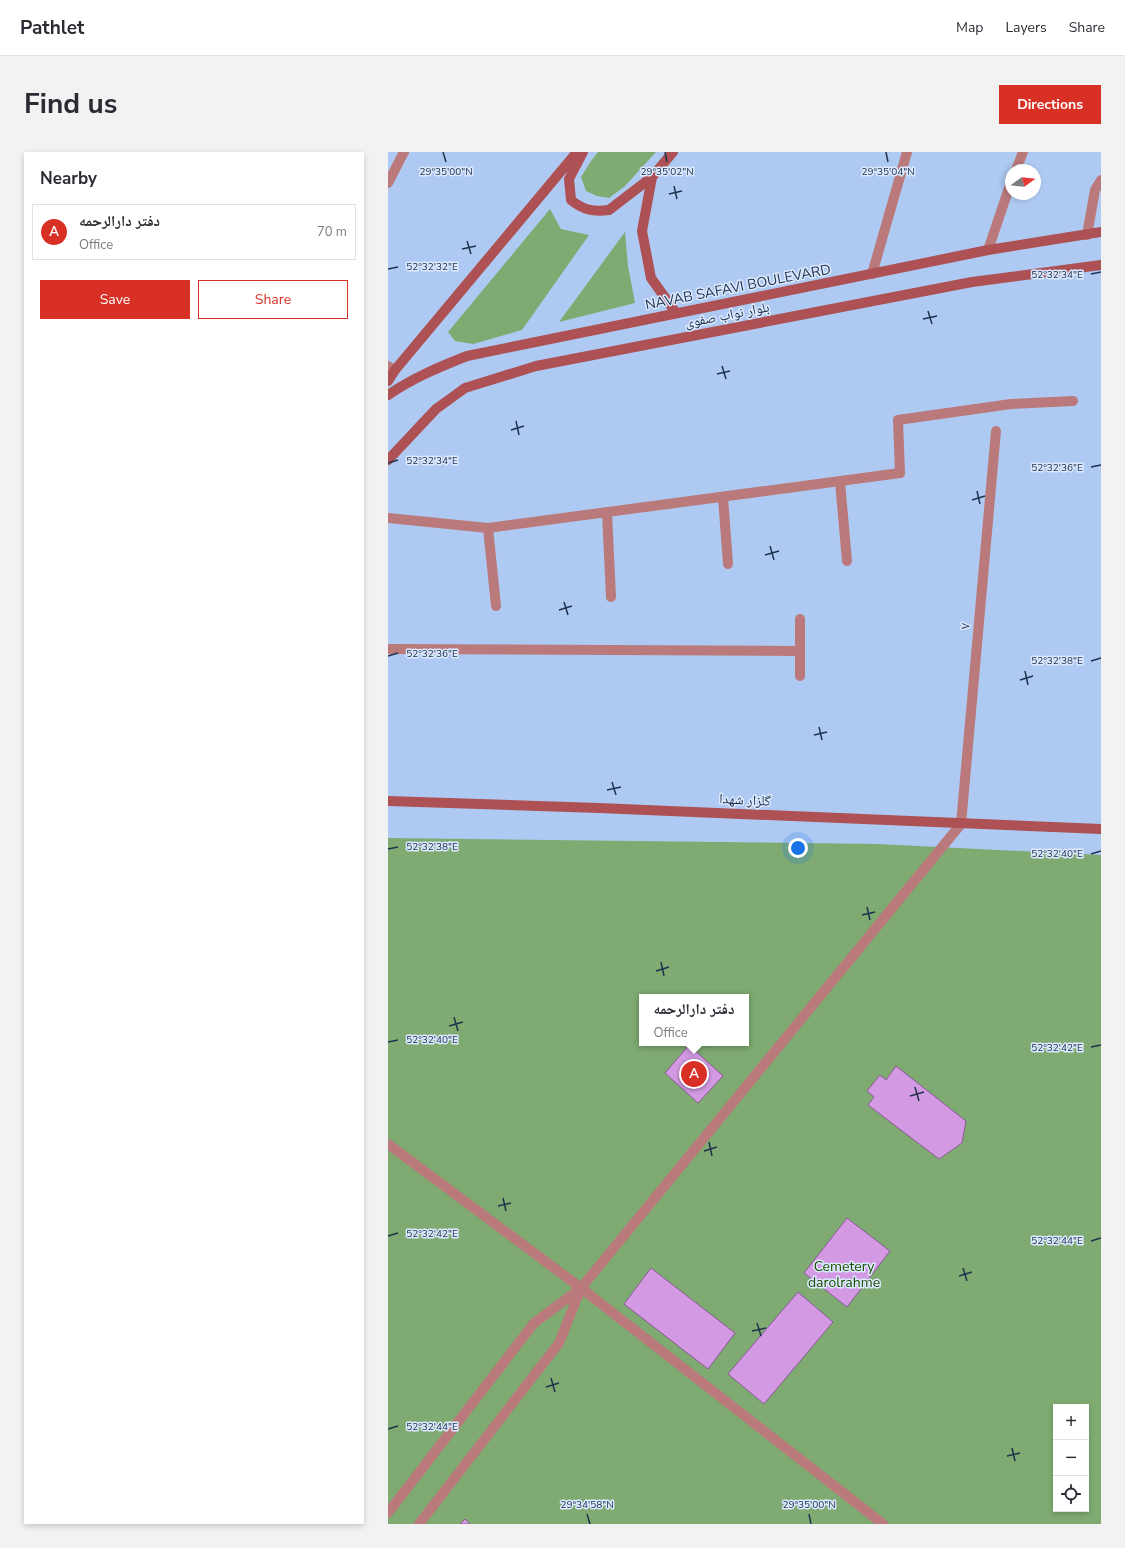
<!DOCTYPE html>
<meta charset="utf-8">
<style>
:root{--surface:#fff;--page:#f2f2f3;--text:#2b2b33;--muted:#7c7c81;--line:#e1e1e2;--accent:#d93025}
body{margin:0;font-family:"Nunito Sans","Noto Naskh Arabic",sans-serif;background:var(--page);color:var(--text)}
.controls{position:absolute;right:12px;bottom:12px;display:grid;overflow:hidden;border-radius:0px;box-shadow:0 2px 6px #0003}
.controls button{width:36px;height:36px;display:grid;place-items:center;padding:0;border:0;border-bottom:1px solid var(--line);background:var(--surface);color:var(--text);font:20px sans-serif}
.compass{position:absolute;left:617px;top:12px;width:36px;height:36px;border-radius:50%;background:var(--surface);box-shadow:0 2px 6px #0003;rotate:75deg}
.you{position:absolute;left:410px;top:696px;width:14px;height:14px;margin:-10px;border:3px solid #fff;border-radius:50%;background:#1a73e8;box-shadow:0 0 0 6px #1a73e833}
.badge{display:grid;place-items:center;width:26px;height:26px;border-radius:50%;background:var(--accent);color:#fff;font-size:13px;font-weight:700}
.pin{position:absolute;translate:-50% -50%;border:2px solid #fff;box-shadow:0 1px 4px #0006}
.popup{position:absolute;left:251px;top:842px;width:110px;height:52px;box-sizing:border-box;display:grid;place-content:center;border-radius:0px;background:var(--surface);filter:drop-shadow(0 1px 3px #0005);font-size:13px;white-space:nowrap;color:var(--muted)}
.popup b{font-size:15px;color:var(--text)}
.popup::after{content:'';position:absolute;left:50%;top:100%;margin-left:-8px;border:8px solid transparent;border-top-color:var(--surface)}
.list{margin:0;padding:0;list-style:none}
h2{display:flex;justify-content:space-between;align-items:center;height:52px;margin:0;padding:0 16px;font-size:17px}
h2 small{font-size:13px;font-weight:400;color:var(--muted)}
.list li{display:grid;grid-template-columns:26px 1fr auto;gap:12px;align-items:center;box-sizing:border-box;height:56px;margin:0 8px 8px;padding:0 8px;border:1px solid var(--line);border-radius:0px}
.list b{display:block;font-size:15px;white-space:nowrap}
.list p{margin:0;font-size:13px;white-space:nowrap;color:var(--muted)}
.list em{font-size:13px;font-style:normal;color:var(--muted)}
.actions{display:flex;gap:8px;padding:12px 16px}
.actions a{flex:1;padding:9px 0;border:1px solid var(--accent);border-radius:0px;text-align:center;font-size:14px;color:var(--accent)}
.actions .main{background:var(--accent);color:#fff}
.icon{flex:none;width:22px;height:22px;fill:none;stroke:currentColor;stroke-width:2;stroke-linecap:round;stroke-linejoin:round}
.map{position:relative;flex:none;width:713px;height:1372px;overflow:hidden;border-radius:0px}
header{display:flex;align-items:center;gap:24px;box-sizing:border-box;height:56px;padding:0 20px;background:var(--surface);border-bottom:1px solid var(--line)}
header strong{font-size:19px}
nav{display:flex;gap:22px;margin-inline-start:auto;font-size:14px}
.intro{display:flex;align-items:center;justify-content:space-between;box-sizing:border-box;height:96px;padding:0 24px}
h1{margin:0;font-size:28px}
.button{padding:10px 18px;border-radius:0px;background:var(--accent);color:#fff;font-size:14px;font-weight:700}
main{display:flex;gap:24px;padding:0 24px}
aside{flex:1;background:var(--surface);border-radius:0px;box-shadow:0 2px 6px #0003}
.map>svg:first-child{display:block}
.green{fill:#7fab72;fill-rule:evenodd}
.building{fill:#d39ae3;stroke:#895996}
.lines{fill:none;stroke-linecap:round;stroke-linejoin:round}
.lane{stroke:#ba7a7b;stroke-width:10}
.street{stroke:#ba7a7b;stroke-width:10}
.secondary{stroke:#ad5155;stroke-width:10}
.ticks{fill:none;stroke:#20324d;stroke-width:1.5}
.labels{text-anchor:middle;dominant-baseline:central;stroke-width:3;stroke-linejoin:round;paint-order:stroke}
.street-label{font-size:14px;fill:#20324d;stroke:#dce9fe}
.park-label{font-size:14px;fill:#1a5001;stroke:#dce9fe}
.ticks-label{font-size:10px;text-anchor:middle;fill:#20324d;stroke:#dce9fe;stroke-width:3;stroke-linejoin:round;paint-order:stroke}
</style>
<header>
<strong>Pathlet</strong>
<nav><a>Map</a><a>Layers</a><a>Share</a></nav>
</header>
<div class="intro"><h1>Find us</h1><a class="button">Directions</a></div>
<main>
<aside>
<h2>Nearby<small></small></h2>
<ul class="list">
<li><span class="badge">A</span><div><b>دفتر دارالرحمه</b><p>Office</p></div><em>70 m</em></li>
</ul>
<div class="actions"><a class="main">Save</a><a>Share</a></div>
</aside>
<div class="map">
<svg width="713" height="1372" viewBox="0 0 713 1372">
<rect width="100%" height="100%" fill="#afcaf2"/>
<!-- green -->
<path class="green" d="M210,0h58l-31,34 -16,12 -12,-2 -11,-5 -5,-14 10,-16z
M162,57l11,20 28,6 -67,95 -49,14 -18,-3 -7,-9z
M237,80l3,34 7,37 -76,19z
M0,686l491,6 222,11v669h-713zM254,845h104v46h-104zM668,1255h30v102h-30z"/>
<!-- building -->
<path class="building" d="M301,893l34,31 -25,27 -33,-30z
M508,914l70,55 -4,22 -23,16 -71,-54 6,-8 -7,-6 13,-16 6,5z
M459,1066l43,33 -43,56 -43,-34z
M263,1116l84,65 -27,36 -84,-65z
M410,1140l35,30 -69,82 -36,-30z
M77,1367l5,5h-10z"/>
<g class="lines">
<!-- lane -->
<path class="lane" d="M512,321l-2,-53 113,-16 62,-3
M452,330l7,79
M335,346l5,66
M219,361l4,84
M100,376l8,78
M412,467v57"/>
<!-- street -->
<path class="street" d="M628,18l7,-18
M0,31l16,-31
M699,83l8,-45 6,-10
M600,98l23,-68
M484,122l35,-122
M0,214l7,4
M0,366l100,10 412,-55
M0,497l411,2
M0,992l193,144 302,236
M0,1361l146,-190 47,-35 380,-464 35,-393
M31,1372l140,-181 22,-55"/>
<!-- secondary -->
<path class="secondary" d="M195,0l-14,27 2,21c12,10 22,12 38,10l43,-33 21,-25
M264,25l-10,54 9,47 25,35
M0,229l7,-11 182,-218
M0,243c25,-17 51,-28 79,-39l521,-106 113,-18
M0,308l48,-51 29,-21 71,-22 436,-84 129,-17
M0,649l211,7 502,21"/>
</g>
<!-- ticks -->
<path class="ticks" d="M55,0l3,10M277,0l2,10M498,0l2,10M286,34l3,13M281,42l13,-3M79,89l4,13M74,97l14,-3M0,117l10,-2M703,122l10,-2M540,159l4,13M535,167l14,-3M334,214l4,13M329,222l13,-3M128,269l3,14M123,278l13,-4M0,311l10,-3M703,315l10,-2M589,339l3,13M584,348l13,-4M382,394l4,14M377,403l14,-4M176,450l4,13M171,458l13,-4M0,504l10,-3M703,509l10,-3M637,519l3,14M632,528l13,-4M431,575l3,13M426,583l13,-3M224,630l4,13M219,638l14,-3M0,697l10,-2M703,702l10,-3M479,755l3,13M474,763l13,-3M273,810l3,14M268,819l13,-4M66,865l4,14M61,874l14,-4M0,890l10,-2M703,895l10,-2M527,935l4,14M522,944l14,-4M321,990l3,14M316,999l13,-4M115,1046l3,13M110,1054l13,-3M0,1084l10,-3M703,1089l10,-3M575,1116l4,13M571,1124l13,-4M369,1171l4,13M364,1179l14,-3M163,1226l4,14M158,1235l13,-4M0,1277l10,-3M624,1296l3,13M619,1304l13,-3M199,1362l3,10M421,1362l2,10"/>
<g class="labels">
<!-- street labels -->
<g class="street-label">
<text transform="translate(350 135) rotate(-11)">NAVAB SAFAVI BOULEVARD</text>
<text transform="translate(339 163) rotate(-11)">بلوار نواب صفوی</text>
<text transform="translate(577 474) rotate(-85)">۷</text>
<text transform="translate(357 648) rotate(3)">گلزار شهدا</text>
</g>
<!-- park labels -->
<g class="park-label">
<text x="456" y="1114">Cemetery<tspan x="456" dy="16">darolrahme</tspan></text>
</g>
</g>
<g class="ticks-label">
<text x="58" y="23">29°35'00"N</text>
<text x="279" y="23">29°35'02"N</text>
<text x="500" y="23">29°35'04"N</text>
<text x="44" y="118">52°32'32"E</text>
<text x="669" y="126">52°32'34"E</text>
<text x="44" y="312">52°32'34"E</text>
<text x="669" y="319">52°32'36"E</text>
<text x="44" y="505">52°32'36"E</text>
<text x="669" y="512">52°32'38"E</text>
<text x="44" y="698">52°32'38"E</text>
<text x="669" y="705">52°32'40"E</text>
<text x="44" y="891">52°32'40"E</text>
<text x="669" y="899">52°32'42"E</text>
<text x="44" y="1085">52°32'42"E</text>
<text x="669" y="1092">52°32'44"E</text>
<text x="44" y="1278">52°32'44"E</text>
<text x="199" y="1356">29°34'58"N</text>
<text x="421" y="1356">29°35'00"N</text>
</g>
</svg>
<div class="controls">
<button>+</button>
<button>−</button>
<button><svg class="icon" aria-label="locate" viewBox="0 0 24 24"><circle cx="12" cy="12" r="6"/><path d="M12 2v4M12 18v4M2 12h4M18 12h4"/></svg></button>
</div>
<svg class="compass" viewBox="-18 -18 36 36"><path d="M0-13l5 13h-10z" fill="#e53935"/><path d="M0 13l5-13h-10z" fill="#7c7c81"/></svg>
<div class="you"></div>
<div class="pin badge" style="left:306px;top:922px">A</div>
<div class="popup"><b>دفتر دارالرحمه</b>Office</div>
</div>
</main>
